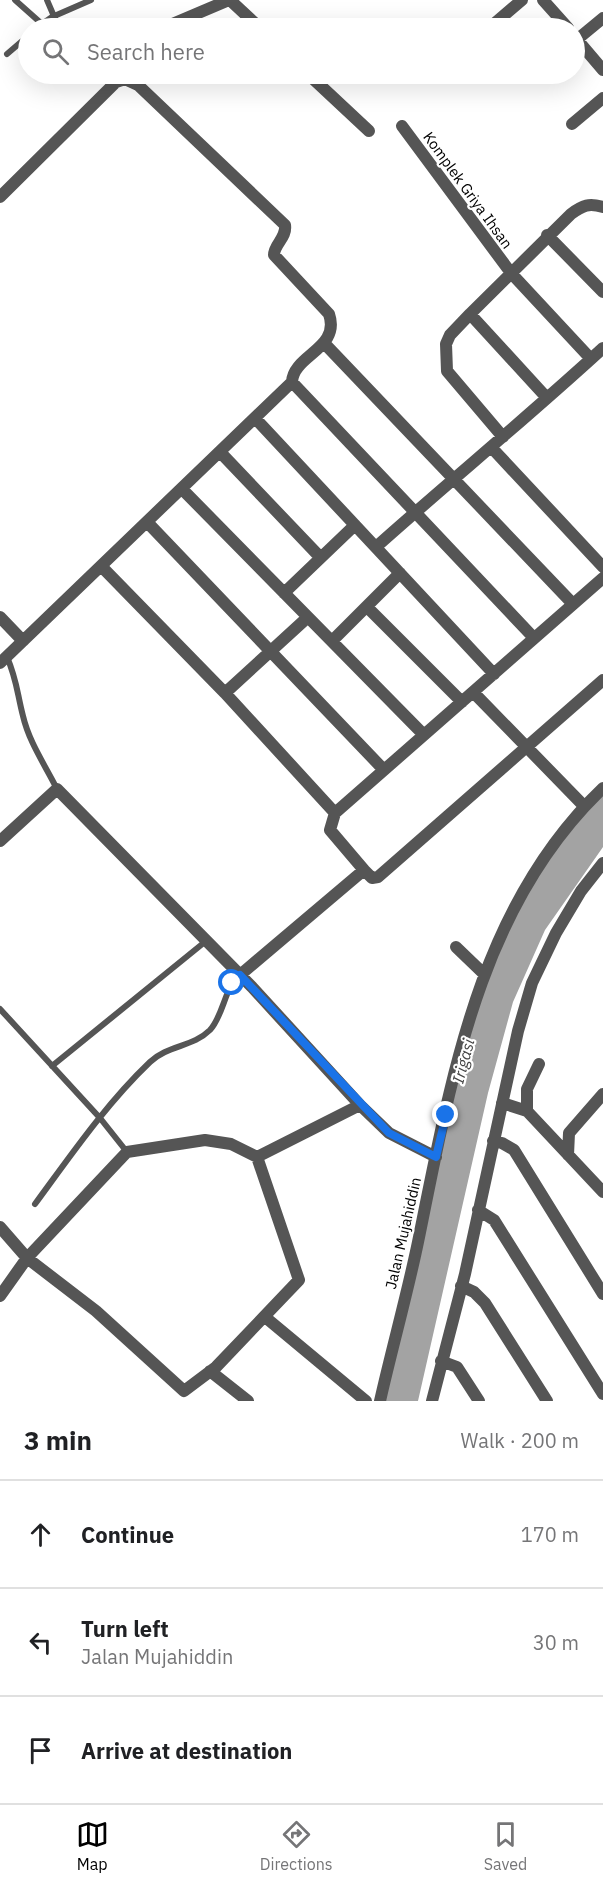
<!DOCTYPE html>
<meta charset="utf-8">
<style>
:root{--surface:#fff;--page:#f6f6f6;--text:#202124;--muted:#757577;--line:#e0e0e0;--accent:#000}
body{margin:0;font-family:"IBM Plex Sans",sans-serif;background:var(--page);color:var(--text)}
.stop{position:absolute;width:18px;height:18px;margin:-14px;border:4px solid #1a73e8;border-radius:50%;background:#fff}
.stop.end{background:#1a73e8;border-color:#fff;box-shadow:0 2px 6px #0008}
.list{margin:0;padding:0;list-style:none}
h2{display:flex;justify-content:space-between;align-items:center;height:78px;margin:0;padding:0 24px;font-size:26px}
h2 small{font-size:20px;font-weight:400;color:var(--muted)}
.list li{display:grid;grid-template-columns:39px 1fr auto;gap:18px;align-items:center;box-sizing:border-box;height:108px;padding:0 24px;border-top:2px solid var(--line)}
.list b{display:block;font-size:22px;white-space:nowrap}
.list p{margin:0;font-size:20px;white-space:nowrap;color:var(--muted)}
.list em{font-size:20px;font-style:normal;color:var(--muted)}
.icon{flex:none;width:33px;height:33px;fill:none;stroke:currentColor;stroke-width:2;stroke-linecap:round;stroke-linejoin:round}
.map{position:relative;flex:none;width:603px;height:1401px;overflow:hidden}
.search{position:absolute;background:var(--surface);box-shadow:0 6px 24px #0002;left:18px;right:18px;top:18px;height:66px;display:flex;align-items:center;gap:15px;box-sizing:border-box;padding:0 21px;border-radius:33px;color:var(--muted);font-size:22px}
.sheet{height:402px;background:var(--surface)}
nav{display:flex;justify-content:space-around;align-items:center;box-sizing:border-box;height:84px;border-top:2px solid var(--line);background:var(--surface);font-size:16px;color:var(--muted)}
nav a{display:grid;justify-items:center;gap:3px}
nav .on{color:var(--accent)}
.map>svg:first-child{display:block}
.water{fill:#a3a3a3}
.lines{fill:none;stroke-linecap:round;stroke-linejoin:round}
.lane{stroke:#555;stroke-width:6}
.street{stroke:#555;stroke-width:12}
.route{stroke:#1a73e8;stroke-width:8}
.labels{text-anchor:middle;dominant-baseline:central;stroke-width:4.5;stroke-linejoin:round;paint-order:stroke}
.street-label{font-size:15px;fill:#000;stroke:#fff}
.water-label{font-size:16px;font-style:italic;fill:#444;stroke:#fff}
</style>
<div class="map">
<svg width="603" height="1401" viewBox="0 0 603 1401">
<rect width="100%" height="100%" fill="#fff"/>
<!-- water -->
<path class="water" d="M603,794v53l-58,83 -32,72 -25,91 -70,308h-35l79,-351 47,-130 53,-81z"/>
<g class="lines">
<!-- lane -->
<path class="lane" d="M15,0l27,24 10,-7 39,-17
M47,0l12,28
M37,28l5,-4 8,4
M7,54l21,-18
M7,657c10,23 10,36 16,59 6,26 22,49 34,73
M0,1009l100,109 27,34
M52,1066l154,-125
M35,1204c36,-49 71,-100 115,-142 18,-17 43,-15 60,-32 14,-15 15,-45 30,-55"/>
<!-- street -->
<path class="street" d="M230,0l30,28
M543,0l25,28
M495,23l27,-23
M163,28l66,-28
M574,36l29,34
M574,42l29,-24
M308,74l61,57
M572,124l31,-26
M402,126l109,147 80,86
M0,197l116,-115 9,-3 13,6 147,140c2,13 -11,19 -11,30l55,59c12,35 -36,41 -37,68l242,256
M547,235l56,57
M470,314l77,84
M324,343l249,261
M255,418l239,256
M503,437l-56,-66 -1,-27 4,-9 20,-21 101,-100c12,-9 18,-11 32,-7
M491,447l112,120
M220,452l100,105
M182,489l242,246
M147,522l237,248
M376,547c75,-67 153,-131 227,-199
M101,566l124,127 110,120 -5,17 34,40
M284,593l71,-68
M367,607l95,95
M0,617l23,24
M332,641l68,-68
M0,663l292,-281
M473,692l111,114
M225,693l83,-76
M335,813l268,-235
M0,841l57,-52 195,198 108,118 29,28 47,24
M456,947l27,26
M240,975l124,-105 8,8 6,-1 225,-197
M502,1103l25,8 76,81
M527,1111v-22l12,-25
M493,1141l9,2 12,7 89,144
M568,1155l1,-22 34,-39
M478,1210l16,10 109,174
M0,1227l27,31 69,53 88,80 32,-24 83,-87 -42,-123 103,-52
M461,1286l13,6 11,11 62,98
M0,1296l27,-38 100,-106 78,-12 26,4 26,13
M265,1317l101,84
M441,1361l16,6 22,34
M210,1371l38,30
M380,1401c12,-53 27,-106 38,-159 33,-161 60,-335 185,-454
M432,1401l33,-127 53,-243 14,-48 24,-50 25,-42 22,-28"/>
</g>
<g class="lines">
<!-- route -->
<path class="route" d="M232,983l8,-8 149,158 47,24 10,-42"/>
</g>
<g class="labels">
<!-- street labels -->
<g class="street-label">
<text transform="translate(468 190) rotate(54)">Komplek Griya Ihsan</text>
<text transform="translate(403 1233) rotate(-77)">Jalan Mujahiddin</text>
</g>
<!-- water labels -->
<g class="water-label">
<text transform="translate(463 1061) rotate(-75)">Irigasi</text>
</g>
</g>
</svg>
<div class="stop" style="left:232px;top:983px"></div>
<div class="stop end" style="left:446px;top:1115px"></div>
<div class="search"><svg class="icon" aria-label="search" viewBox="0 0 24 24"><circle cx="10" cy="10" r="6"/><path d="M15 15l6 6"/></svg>Search here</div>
</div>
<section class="sheet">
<h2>3 min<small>Walk · 200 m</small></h2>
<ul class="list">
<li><svg class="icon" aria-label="ahead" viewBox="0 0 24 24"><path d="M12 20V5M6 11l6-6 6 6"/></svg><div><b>Continue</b></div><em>170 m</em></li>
<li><svg class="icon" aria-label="left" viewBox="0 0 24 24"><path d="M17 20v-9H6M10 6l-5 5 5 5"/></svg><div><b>Turn left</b><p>Jalan Mujahiddin</p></div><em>30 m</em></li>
<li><svg class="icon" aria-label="arrive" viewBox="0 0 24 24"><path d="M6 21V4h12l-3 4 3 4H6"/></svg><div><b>Arrive at destination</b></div></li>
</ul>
</section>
<nav>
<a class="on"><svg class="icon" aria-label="map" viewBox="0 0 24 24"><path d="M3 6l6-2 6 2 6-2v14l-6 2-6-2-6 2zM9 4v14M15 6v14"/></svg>Map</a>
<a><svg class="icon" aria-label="directions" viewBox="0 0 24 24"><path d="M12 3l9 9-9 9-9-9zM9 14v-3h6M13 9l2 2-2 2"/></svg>Directions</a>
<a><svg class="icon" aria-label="saved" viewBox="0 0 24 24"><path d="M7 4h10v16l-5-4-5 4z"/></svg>Saved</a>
</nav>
